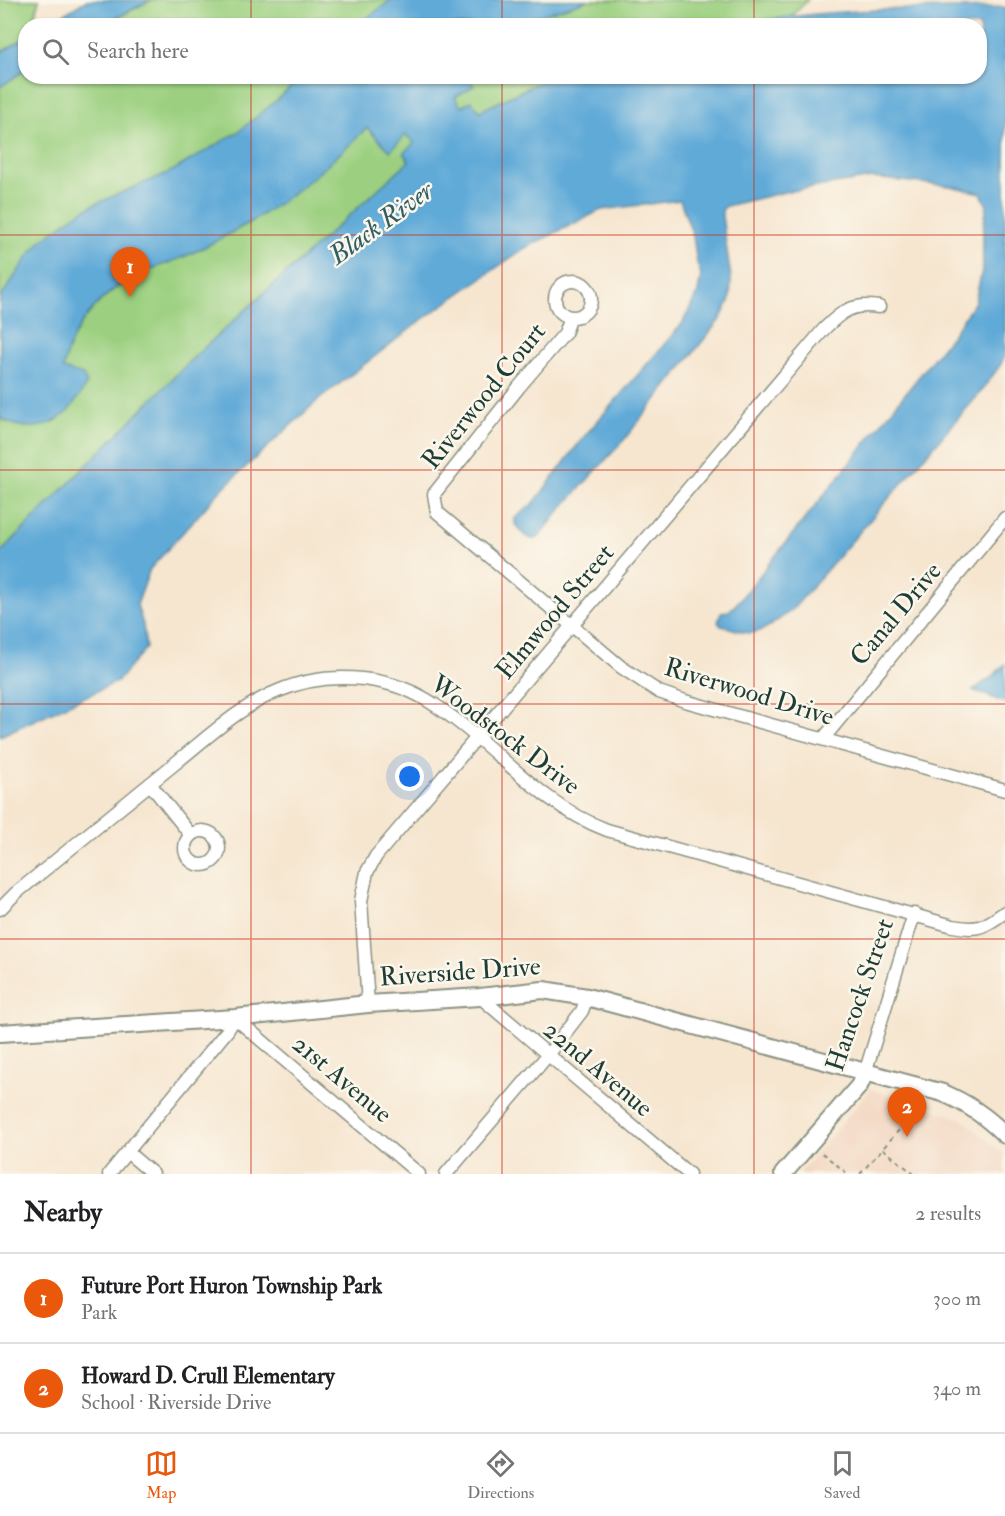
<!DOCTYPE html>
<meta charset="utf-8">
<style>
:root{--surface:#fff;--page:#f2f2f2;--text:#202124;--muted:#757577;--line:#e0e0e0;--accent:#ea580c}
body{margin:0;font-family:"IM FELL Double Pica",serif;background:var(--page);color:var(--text)}
.you{position:absolute;left:410px;top:777px;width:21px;height:21px;margin:-15px;border:4px solid #fff;border-radius:50%;background:#1a73e8;box-shadow:0 0 0 9px #1a73e833}
.badge{display:grid;place-items:center;width:39px;height:39px;border-radius:50%;background:var(--accent);color:#fff;font-size:20px;font-weight:700}
.pin{position:absolute;translate:-50% -50px;filter:drop-shadow(0 2px 3px #0008)}
.pin::after{content:'';position:absolute;top:32px;width:21px;height:18px;background:inherit;clip-path:polygon(0 0,100% 0,50% 100%)}
.list{margin:0;padding:0;list-style:none}
h2{display:flex;justify-content:space-between;align-items:center;height:78px;margin:0;padding:0 24px;font-size:26px}
h2 small{font-size:20px;font-weight:400;color:var(--muted)}
.list li{display:grid;grid-template-columns:39px 1fr auto;gap:18px;align-items:center;box-sizing:border-box;height:90px;padding:0 24px;border-top:2px solid var(--line)}
.list b{display:block;font-size:22px;white-space:nowrap}
.list p{margin:0;font-size:20px;white-space:nowrap;color:var(--muted)}
.list em{font-size:20px;font-style:normal;color:var(--muted)}
.icon{flex:none;width:33px;height:33px;fill:none;stroke:currentColor;stroke-width:2;stroke-linecap:round;stroke-linejoin:round}
.map{position:relative;flex:none;width:1005px;height:1174px;overflow:hidden}
.search{position:absolute;background:var(--surface);box-shadow:0 2px 4px #0004;left:18px;right:18px;top:18px;height:66px;display:flex;align-items:center;gap:15px;box-sizing:border-box;padding:0 21px;border-radius:24px;color:var(--muted);font-size:22px}
.sheet{height:258px;background:var(--surface)}
nav{display:flex;justify-content:space-around;align-items:center;box-sizing:border-box;height:84px;border-top:2px solid var(--line);background:var(--surface);font-size:16px;color:var(--muted)}
nav a{display:grid;justify-items:center;gap:3px}
nav .on{color:var(--accent)}
.map>svg:first-child{display:block}
.built{fill:#f2d4be}
.green{fill:#9cd080;stroke:#5e865a;stroke-width:1.5}
.water{fill:#60aad8;stroke:#407486;stroke-width:1.5}
.lines{fill:none;stroke-linecap:round;stroke-linejoin:round}
.street-casing{stroke:#8a9282;stroke-width:15}
.secondary-casing{stroke:#8a9282;stroke-width:20}
.path{stroke:#8a9282;stroke-width:2;stroke-dasharray:4.5 4.5;stroke-linecap:butt}
.street{stroke:#fff;stroke-width:12}
.secondary{stroke:#fff;stroke-width:16}
.grid{fill:none;stroke:#c8321e;stroke-width:1.5;stroke-opacity:0.55}
.labels{text-anchor:middle;dominant-baseline:central;stroke-width:5;stroke-linejoin:round;paint-order:stroke}
.street-label{font-size:26px;fill:#1f3d34;stroke:#fbf7ec}
.water-label{font-size:27px;font-style:italic;fill:#325e65;stroke:#fbf7ec}
</style>
<div class="map">
<svg width="1005" height="1174" viewBox="0 0 1005 1174">
<rect width="100%" height="100%" fill="#fbf7ec"/>
<filter id="ink" filterUnits="userSpaceOnUse"><feTurbulence type="fractalNoise" baseFrequency=".0167" numOctaves="2"/><feDisplacementMap in="SourceGraphic" scale="12" xChannelSelector="R" yChannelSelector="G"/><feConvolveMatrix kernelMatrix="1 2 1 2 8 2 1 2 1" color-interpolation-filters="sRGB"/></filter>
<filter id="wash" filterUnits="userSpaceOnUse"><feTurbulence type="fractalNoise" baseFrequency=".008" numOctaves="4" result="noise"/><feDisplacementMap in="SourceGraphic" scale="24" xChannelSelector="R" yChannelSelector="G"/><feGaussianBlur stdDeviation="1.35" result="paint"/><feColorMatrix in="noise" values="0 0 0 0 0 0 0 0 0 0 0 0 0 0 0 0 0 1.4 0 .05"/><feComposite in="paint" operator="in"/></filter>
<g filter="url(#wash)">
<rect width="100%" height="100%" fill="#f6e6d0"/>
<!-- built -->
<path class="built" d="M871,1089l91,30 43,36v19h-206z"/>
<!-- green -->
<path class="green" d="M0,0h39l-7,25 -6,1 -1,12 -25,15z
M151,0h657l-18,18 -55,8h-633z
M25,70l1,6 524,1 -67,33 -32,20 -42,31 -215,196 -194,196v-466z"/>
<!-- water -->
<path class="water" d="M87,0h64l-49,25h-56z
M391,0h198l-54,17 -17,8h-160z
M1005,7v348l-4,9 -21,29 -187,216c-12,8 -28,24 -43,24 -9,0 -19,-6 -29,-7l-3,-4 3,-10 8,-1 10,-10 214,-267 22,-32 8,-36v-37l4,-23 -6,-13 -31,-7 -78,-8 -87,14 -59,14 -4,4v6l9,62 -1,21 -9,19 -98,123 -62,68 -23,29c-11,4 -17,-6 -23,-14v-6l19,-15 48,-64 100,-115 16,-32 3,-17 -4,-12 -4,-27 -13,-36 -79,10 -76,38 -102,71 -107,83 -94,87 -72,80 -13,36 6,20 3,23 -29,34 -117,54v-183l194,-196 215,-196 -6,-8 11,-10 -8,-8 -16,16 -23,-23c-34,33 -69,65 -110,90 -22,13 -45,26 -69,37 -20,9 -44,15 -63,27 -31,19 -56,51 -62,87l20,6 4,9c-6,9 -12,20 -20,28 -19,19 -45,19 -67,6v-120l29,-43 13,-15 35,-26 18,-10 77,-33 66,-39 40,-33 23,-22h167l6,9 -19,11 6,10 10,-6 9,10 70,-34 430,-1v-50l-245,-1c89,-17 180,-16 270,-18z
M25,38v32l-25,17v-34z
M1005,664v39l-32,-13 20,-14z"/>
</g>
<g filter="url(#ink)">
<g class="lines">
<!-- street casing -->
<g class="street-casing">
<path id="street" d="M555 299a18 18 0 1 1 36 0a18 18 0 1 1-36 0Z
M571,317l-6,16 -46,54 -85,107 3,18 184,155 38,25 26,9 320,89
M823,739l182,-221
M150,784l40,50
M185 848a17 17 0 1 1 34 0a17 17 0 1 1-34 0Z
M0,909l16,-16c54,-44 108,-88 162,-132 31,-25 63,-55 100,-70 46,-20 106,-17 149,9 64,39 108,103 180,130l346,96c25,5 32,1 52,-14
M480,997l209,177
M368,1004l-7,-103 6,-29 9,-16 448,-527c18,-18 28,-26 55,-22
M865,1073l49,-159
M127,1152l26,22
M109,1174l118,-143 8,-13 184,156
M446,1174l102,-119 34,-44 5,-14"/>
</g>
<!-- secondary casing -->
<g class="secondary-casing">
<path id="secondary" d="M0,1033l235,-15 133,-14 112,-7 63,-7 44,7 356,96c24,10 44,24 62,42
M783,1174l76,-88 6,-13"/>
</g>
<!-- path -->
<path class="path" d="M883,1149l31,25
M822,1153l26,21
M860,1174l64,-72"/>
<!-- street -->
<use href="#street" class="street"/>
<!-- secondary -->
<use href="#secondary" class="secondary"/>
</g>
</g>
<!-- grid -->
<path class="grid" d="M251,0v26M502,0v26M754,0v26M251,76v1098M502,76v1098M754,76v1098M0,235h1005M0,470h1005M0,704h1005M0,939h1005"/>
<g class="labels">
<!-- street labels -->
<g class="street-label">
<text transform="translate(484 396) rotate(-51)">Riverwood Court</text>
<text transform="translate(555 612) rotate(-50)">Elmwood Street</text>
<text transform="translate(896 614) rotate(-50)">Canal Drive</text>
<text transform="translate(749 692) rotate(17)">Riverwood Drive</text>
<text transform="translate(505 735) rotate(37)">Woodstock Drive</text>
<text transform="translate(460 972) rotate(-4)">Riverside Drive</text>
<text transform="translate(860 995) rotate(-71)">Hancock Street</text>
<text transform="translate(598 1069) rotate(40)">22nd Avenue</text>
<text transform="translate(342 1079) rotate(40)">21st Avenue</text>
</g>
<!-- water labels -->
<g class="water-label">
<text transform="translate(381 223) rotate(-36)">Black River</text>
</g>
</g>
</svg>
<div class="you"></div>
<div class="pin badge" style="left:130px;top:297px">1</div>
<div class="pin badge" style="left:907px;top:1137px">2</div>
<div class="search"><svg class="icon" aria-label="search" viewBox="0 0 24 24"><circle cx="10" cy="10" r="6"/><path d="M15 15l6 6"/></svg>Search here</div>
</div>
<section class="sheet">
<h2>Nearby<small>2 results</small></h2>
<ul class="list">
<li><span class="badge">1</span><div><b>Future Port Huron Township Park</b><p>Park</p></div><em>300 m</em></li>
<li><span class="badge">2</span><div><b>Howard D. Crull Elementary</b><p>School · Riverside Drive</p></div><em>340 m</em></li>
</ul>
</section>
<nav>
<a class="on"><svg class="icon" aria-label="map" viewBox="0 0 24 24"><path d="M3 6l6-2 6 2 6-2v14l-6 2-6-2-6 2zM9 4v14M15 6v14"/></svg>Map</a>
<a><svg class="icon" aria-label="directions" viewBox="0 0 24 24"><path d="M12 3l9 9-9 9-9-9zM9 14v-3h6M13 9l2 2-2 2"/></svg>Directions</a>
<a><svg class="icon" aria-label="saved" viewBox="0 0 24 24"><path d="M7 4h10v16l-5-4-5 4z"/></svg>Saved</a>
</nav>
